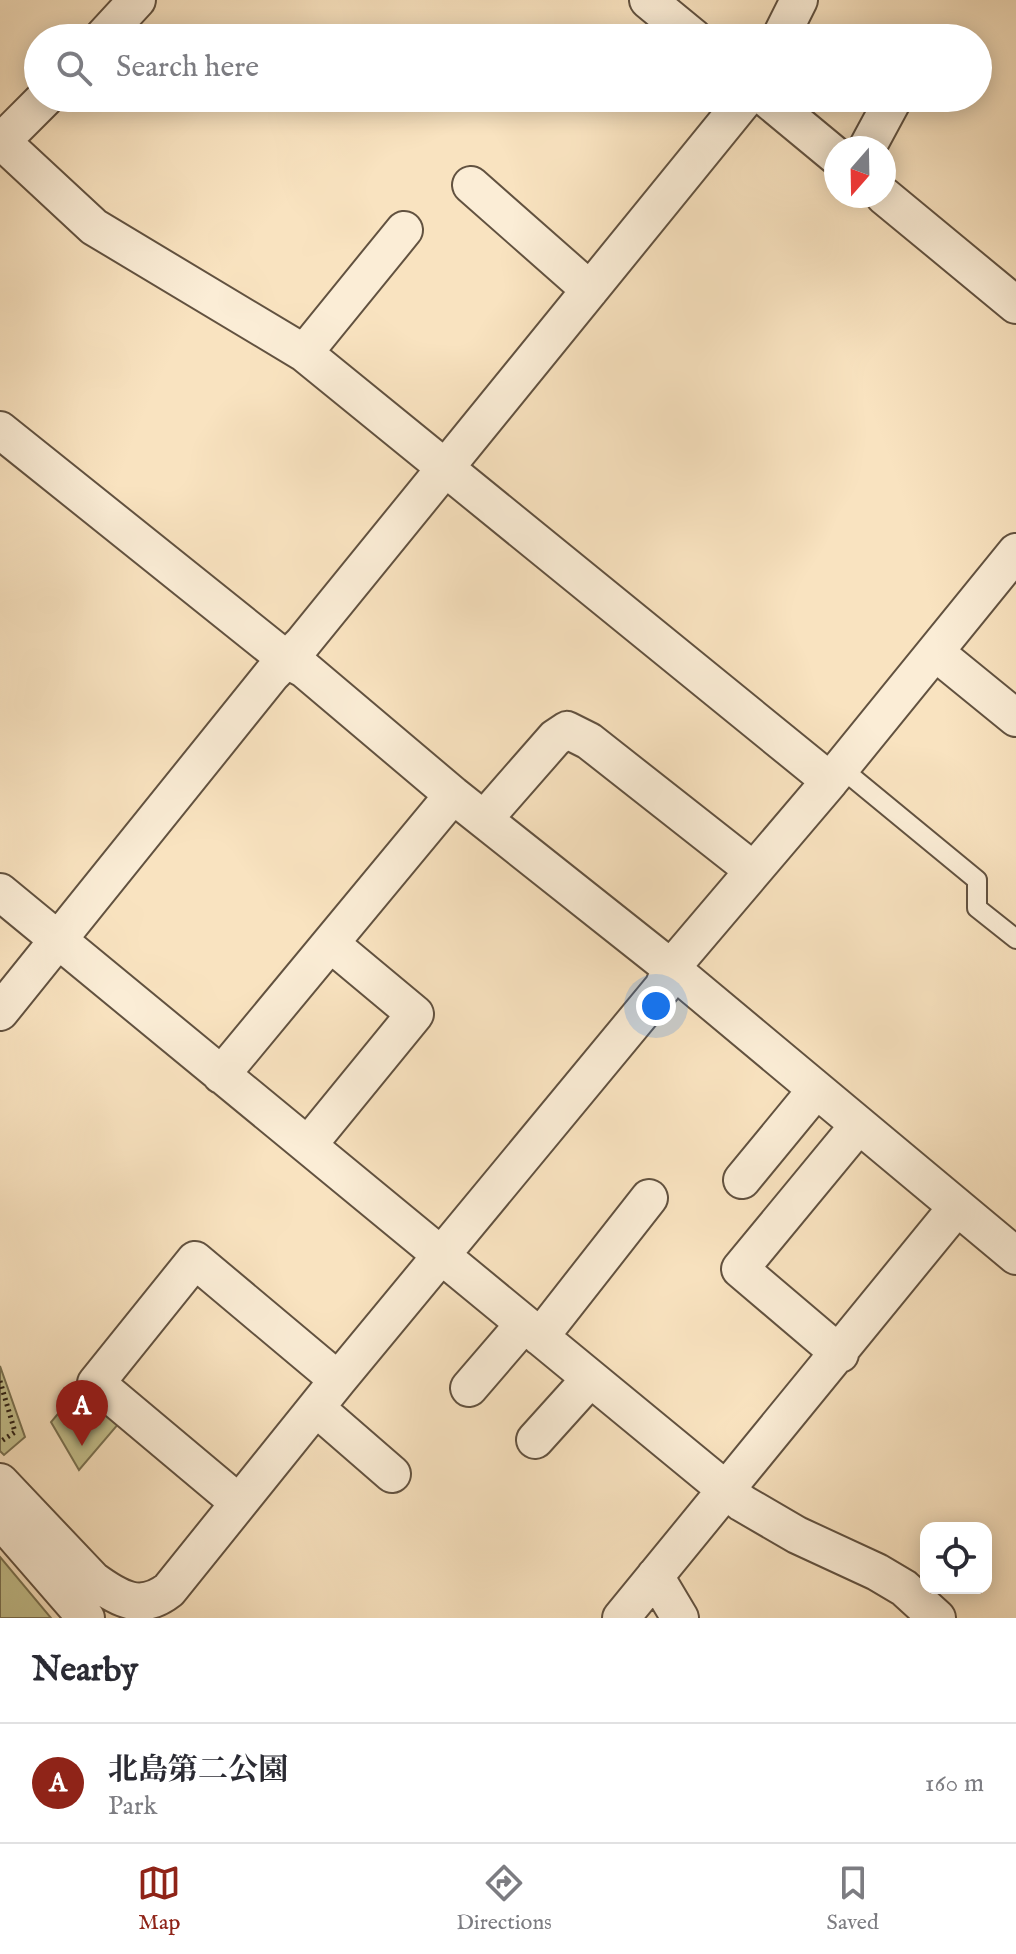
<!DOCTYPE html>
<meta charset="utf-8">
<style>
:root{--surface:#fff;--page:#f7f7f7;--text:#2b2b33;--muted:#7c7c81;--line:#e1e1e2;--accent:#8f2418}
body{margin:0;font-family:"IM FELL English","Noto Serif JP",serif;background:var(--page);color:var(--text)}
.controls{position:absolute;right:24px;bottom:24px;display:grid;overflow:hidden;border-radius:16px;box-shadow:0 4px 20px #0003}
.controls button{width:72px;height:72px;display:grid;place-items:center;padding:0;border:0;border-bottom:2px solid var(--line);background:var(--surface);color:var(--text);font:40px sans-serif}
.compass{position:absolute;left:824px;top:136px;width:72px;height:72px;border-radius:50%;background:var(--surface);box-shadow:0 4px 20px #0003;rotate:200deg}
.you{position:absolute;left:656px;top:1006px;width:28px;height:28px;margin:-20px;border:6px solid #fff;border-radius:50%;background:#1a73e8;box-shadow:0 0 0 12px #1a73e833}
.badge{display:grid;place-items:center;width:52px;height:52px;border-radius:50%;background:var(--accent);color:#fff;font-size:26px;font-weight:700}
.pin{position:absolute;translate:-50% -66px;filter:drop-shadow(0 2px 4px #0008)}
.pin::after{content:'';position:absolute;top:42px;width:28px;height:24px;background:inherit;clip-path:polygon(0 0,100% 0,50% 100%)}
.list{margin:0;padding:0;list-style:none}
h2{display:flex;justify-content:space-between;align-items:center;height:104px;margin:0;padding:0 32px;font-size:34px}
h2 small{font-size:26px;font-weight:400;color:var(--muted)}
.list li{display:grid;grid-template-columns:52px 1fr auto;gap:24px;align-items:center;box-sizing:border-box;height:120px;padding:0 32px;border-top:2px solid var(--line)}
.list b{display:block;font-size:30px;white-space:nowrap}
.list p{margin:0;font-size:26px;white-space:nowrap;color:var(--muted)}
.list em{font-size:26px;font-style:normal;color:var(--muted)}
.icon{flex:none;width:44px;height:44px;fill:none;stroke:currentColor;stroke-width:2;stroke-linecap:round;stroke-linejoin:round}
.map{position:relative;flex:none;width:1016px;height:1618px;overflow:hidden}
.search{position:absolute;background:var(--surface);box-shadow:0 4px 20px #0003;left:24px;right:24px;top:24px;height:88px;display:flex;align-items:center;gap:20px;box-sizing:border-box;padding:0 28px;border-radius:44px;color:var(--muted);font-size:30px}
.sheet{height:224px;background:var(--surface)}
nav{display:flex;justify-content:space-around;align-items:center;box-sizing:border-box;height:112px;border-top:2px solid var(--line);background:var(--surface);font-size:22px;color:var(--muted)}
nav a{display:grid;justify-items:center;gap:4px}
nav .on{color:var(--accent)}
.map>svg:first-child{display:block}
.green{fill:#c4c18e;stroke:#7a7252;stroke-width:2}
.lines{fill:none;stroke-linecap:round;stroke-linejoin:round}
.service-casing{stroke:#625240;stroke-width:22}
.minor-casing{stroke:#625240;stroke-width:40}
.path{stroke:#2f2216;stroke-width:5;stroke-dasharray:2 4;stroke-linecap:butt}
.service{stroke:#fbedd6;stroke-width:18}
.minor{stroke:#fbedd6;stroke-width:36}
</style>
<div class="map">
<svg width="1016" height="1618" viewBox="0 0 1016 1618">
<rect width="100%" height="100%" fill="#f9e3c0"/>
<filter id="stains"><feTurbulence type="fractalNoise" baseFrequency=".0025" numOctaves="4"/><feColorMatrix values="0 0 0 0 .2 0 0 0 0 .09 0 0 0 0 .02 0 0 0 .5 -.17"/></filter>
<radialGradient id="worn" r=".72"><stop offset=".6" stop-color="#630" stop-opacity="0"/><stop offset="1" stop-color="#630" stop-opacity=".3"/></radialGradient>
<!-- green -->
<path class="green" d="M0,1366l25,71 -21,18 -4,-4z
M79,1389l41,33 -41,48 -28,-48z
M0,1557l51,61h-51z"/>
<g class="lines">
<!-- service casing -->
<g class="service-casing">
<path id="service" d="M841,768l136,112v28l39,31"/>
</g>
<!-- minor casing -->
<g class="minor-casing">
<path id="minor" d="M648,0l46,38
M102,38l35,-38
M780,38l19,-38
M766,98l70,58
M3,140l8,10 83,77 210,126 526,428
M0,143l45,-45
M867,148l27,-50
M471,185l119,105
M884,196l132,109
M304,353l100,-123
M0,430l287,230 17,9 149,126 218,173 345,288
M935,652l81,66
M485,818l70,-80 12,-8 22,11 164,129
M0,892l742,611 55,32 80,37 27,16 33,30
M0,1012l272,-338 30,-30 444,-546
M221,1075l232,-280
M308,1145l107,-131 -84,-70
M742,1180l74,-90
M540,1337l109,-139
M840,1354l-100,-85 118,-143
M469,1388l55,-64
M316,1408l76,66
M535,1440l55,-61
M0,1482l93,98c26,19 48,32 76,10l169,-210 325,-393 8,-19 159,-187 186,-229
M239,1503l-143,-120 99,-123 143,120
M0,1519l86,99
M655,1576l25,42
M621,1618l336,-411"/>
</g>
<!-- path -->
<path class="path" d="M0,1381l15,51 -15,10"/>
<!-- service -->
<use href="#service" class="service"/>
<!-- minor -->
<use href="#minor" class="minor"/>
</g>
<rect width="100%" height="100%" filter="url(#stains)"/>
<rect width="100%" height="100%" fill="url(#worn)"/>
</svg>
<div class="controls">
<button><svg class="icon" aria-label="locate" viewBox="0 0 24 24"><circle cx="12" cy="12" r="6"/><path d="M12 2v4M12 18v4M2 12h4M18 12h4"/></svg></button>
</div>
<svg class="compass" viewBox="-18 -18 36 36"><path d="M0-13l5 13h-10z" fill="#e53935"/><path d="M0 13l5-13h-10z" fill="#7c7c81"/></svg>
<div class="you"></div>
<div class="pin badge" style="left:82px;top:1446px">A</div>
<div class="search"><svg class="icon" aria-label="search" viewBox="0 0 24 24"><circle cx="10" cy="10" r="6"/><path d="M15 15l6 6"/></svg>Search here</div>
</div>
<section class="sheet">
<h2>Nearby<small></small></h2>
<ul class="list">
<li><span class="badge">A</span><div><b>北島第二公園</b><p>Park</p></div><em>160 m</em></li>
</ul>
</section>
<nav>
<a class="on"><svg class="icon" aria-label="map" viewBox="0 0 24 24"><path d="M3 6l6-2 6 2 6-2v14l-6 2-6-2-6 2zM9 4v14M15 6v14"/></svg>Map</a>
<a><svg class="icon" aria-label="directions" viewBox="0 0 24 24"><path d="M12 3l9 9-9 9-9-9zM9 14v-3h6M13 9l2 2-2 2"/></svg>Directions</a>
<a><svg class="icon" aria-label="saved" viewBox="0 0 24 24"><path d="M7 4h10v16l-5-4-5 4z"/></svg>Saved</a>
</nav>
